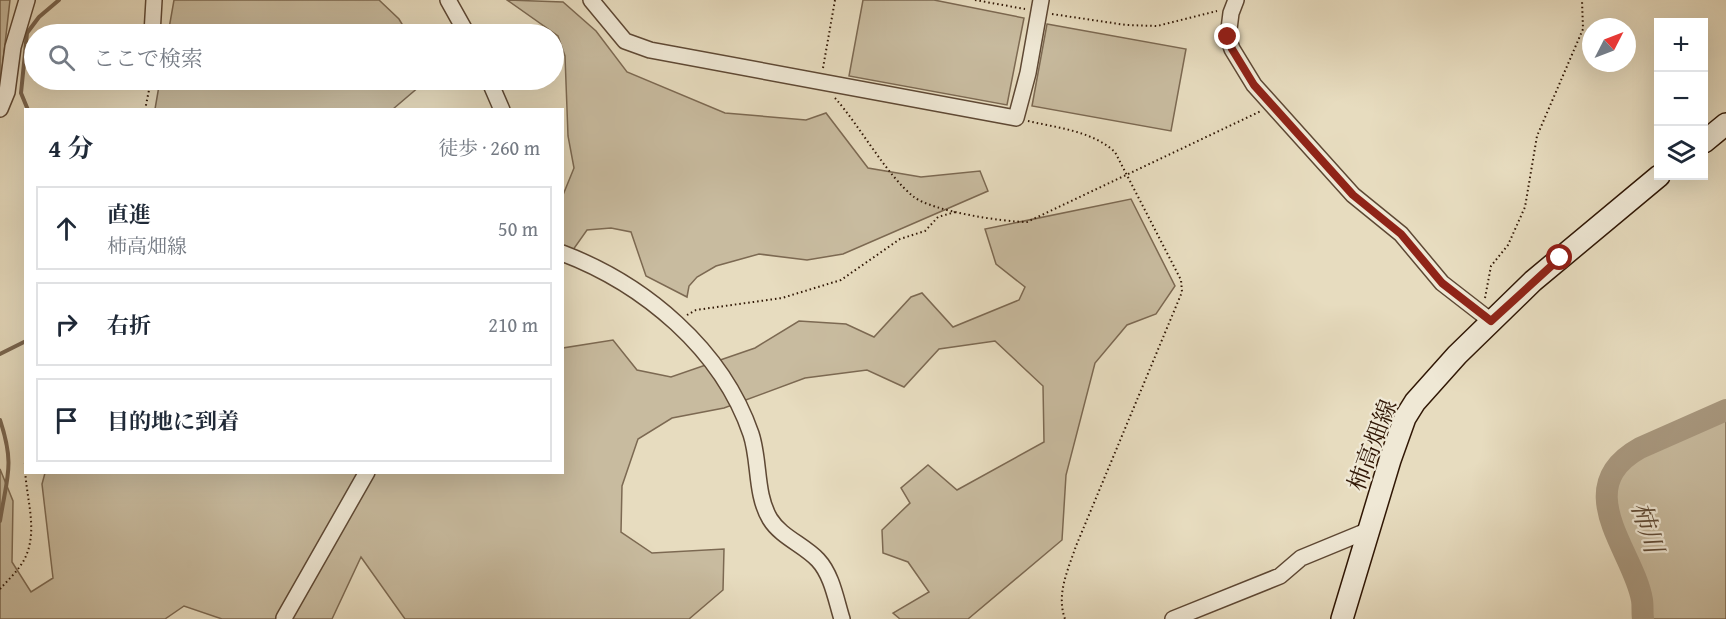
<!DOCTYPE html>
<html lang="ja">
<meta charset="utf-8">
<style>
:root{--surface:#fff;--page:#f6f6f7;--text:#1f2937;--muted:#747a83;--line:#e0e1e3}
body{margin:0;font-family:"Gentium Book Plus","Noto Serif JP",serif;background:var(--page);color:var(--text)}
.controls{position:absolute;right:18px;top:18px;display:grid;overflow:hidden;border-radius:0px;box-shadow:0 6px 24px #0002}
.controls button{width:54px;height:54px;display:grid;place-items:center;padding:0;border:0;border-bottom:2px solid var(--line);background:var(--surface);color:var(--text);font:30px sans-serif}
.compass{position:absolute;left:1582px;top:18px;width:54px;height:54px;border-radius:50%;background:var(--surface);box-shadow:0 6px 24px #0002;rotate:48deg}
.stop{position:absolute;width:18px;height:18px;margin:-14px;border:4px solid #8f2418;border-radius:50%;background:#fff}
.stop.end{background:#8f2418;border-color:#fff;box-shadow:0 2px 6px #0008}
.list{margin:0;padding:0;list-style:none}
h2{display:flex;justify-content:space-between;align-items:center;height:78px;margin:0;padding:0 24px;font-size:26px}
h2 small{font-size:20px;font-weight:400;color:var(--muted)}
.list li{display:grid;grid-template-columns:39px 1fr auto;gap:18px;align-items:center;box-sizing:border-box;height:84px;margin:0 12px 12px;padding:0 12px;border:2px solid var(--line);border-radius:0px}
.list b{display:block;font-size:22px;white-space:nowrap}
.list p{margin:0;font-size:20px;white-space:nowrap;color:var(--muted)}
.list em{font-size:20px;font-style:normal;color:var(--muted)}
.icon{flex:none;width:33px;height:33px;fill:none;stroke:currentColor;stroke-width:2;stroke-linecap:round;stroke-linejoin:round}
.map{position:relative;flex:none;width:1726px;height:619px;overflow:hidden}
.search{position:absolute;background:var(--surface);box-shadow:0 6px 24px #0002;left:24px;top:24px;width:540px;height:66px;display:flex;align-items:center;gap:15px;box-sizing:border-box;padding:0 21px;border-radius:33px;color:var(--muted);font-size:22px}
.panel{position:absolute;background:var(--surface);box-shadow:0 6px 24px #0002;left:24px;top:108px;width:540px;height:366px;border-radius:0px}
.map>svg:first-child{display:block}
.green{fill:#c8bb9f;stroke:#7c6952;stroke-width:1.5}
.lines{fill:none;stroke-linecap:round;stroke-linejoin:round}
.stream{stroke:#79654f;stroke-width:4}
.river{stroke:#a99980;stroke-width:22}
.street-casing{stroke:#5e4834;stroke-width:18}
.secondary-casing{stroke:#301705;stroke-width:24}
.path{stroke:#301705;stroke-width:2;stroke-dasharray:1.5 3;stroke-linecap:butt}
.street{stroke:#efe8d5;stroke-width:15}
.secondary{stroke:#efe8d5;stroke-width:21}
.route{stroke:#8f2418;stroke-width:8}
.labels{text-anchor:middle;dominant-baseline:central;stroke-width:4.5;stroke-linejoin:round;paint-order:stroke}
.street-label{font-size:24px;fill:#301705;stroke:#efe8d5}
.water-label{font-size:26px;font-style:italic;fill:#604b36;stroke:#efe8d5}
</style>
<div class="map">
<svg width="1726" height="619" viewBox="0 0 1726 619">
<rect width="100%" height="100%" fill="#e7dcbf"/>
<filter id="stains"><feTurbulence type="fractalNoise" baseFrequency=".00333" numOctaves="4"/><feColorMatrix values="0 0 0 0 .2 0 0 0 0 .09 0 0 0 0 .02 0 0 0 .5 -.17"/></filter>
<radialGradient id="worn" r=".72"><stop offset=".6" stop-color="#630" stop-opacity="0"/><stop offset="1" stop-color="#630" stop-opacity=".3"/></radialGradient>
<!-- green -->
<path class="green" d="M0,0h10l-10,88z
M174,0h205l20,19 9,15h-240z
M507,0l56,2 33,29 31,41 98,41 81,7 20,-7 42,55 53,9 59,-6 8,20 -145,63 -36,6 -48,-6 -43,12 -19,11 -8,9 -2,11 -41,-21 -15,-44 -20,-4 -24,2 -24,34v-69l11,-27 -6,-32 -3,-80 -7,-20z
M863,0h71l90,18 -17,87 -158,-29z
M1047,24l139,25 -15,82 -139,-25z
M160,80h267l-34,29h-238z
M1131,199l44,87 -19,28 -29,11 -32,38 -29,112 -4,65 -94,79h-68l-7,-6 36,-21 -21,-30 -25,-9 -1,-23 28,-27 -9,-15 27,-23 29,25 87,-48 -1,-56 -48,-45 -56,8 -35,38 -37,-17 -62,8 -81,30 -52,10 -34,21 -16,47 -1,46 31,21 72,-4 -1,41 -34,29h-284l-44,-62 -29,62h-110l-38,-13 -19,13h-165v-150l13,32 -1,61 19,30 22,-14 -11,-94 3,-11 517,-1 1,-124 50,-8 24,30 34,7 84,-29 44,-27 47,3 28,13 37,-40 11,-4 31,34 66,-27 6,-13 -29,-23 -11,-35z
M1726,419v200h-77l1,-19 -28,-60 -8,-41 3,-21 14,-17z"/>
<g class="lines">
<!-- stream -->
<path class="stream" d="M28,110l-7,-17 6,-60 12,-16 20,-17
M0,354l26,-13
M0,420c15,45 7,56 0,101"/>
<!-- river -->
<path class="river" d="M1643,619c-1,-6 0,-13 -1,-19 -8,-49 -74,-112 -2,-152l86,-38"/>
<!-- street casing -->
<g class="street-casing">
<path id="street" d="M448,0l19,34
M591,0l34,41 25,9 366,68 12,-45 13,-73
M1236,0l-5,13 -3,24 4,12 22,36 99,110 48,39 41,49 49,38
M152,34l2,-34
M489,80l13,30
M0,109l7,-17 6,-45 14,-47
M562,253c82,31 160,96 189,181 9,27 4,60 19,85 11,18 34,26 48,41 14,15 18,40 24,59
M284,618l83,-146
M1173,619l107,-43 21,-18 68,-28"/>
</g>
<!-- secondary casing -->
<g class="secondary-casing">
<path id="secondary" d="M1704,142l22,-18
M1342,619l48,-159 15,-42 10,-16 42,-47 76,-74 126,-105"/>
</g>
<!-- path -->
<path class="path" d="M975,0l50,9
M1052,14l74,11 31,1 60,-15
M823,68l12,-68
M835,98c25,28 52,78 79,99 18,14 89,25 113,25l234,-111
M145,110l6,-30
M1028,121c30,7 64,10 87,31l66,128 1,12 -106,254c-8,24 -20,48 -11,73
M1485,298l6,-32 17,-21 17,-38 12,-71 46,-107 -1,-29
M687,315l9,-5 86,-12 59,-18 59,-41 25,-8 13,-14 17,-5
M0,589c8,-9 18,-18 24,-29 18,-34 -4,-73 2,-110"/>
<!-- street -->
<use href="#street" class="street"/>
<!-- secondary -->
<use href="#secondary" class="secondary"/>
</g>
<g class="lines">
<!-- route -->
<path class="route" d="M1228,37l4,12 22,36 99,110 48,39 41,49 49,38 69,-63"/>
</g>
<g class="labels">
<!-- street labels -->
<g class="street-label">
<text transform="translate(1372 445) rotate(-69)">柿高畑線</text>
</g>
<!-- water labels -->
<g class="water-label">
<text transform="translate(1648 527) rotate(73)">柿川</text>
</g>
</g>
<rect width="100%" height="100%" filter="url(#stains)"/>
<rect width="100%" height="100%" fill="url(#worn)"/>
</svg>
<div class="controls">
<button>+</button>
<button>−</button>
<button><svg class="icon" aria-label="layers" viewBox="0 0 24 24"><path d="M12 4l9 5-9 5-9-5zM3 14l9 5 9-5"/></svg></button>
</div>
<svg class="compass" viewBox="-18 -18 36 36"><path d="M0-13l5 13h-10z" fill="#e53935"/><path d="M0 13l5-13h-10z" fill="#747a83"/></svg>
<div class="stop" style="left:1560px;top:258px"></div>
<div class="stop end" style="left:1228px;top:37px"></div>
<div class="search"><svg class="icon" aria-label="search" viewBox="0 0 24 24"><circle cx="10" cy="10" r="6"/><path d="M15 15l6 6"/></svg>ここで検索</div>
<section class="panel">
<h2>4 分<small>徒歩 · 260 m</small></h2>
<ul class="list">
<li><svg class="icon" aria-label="ahead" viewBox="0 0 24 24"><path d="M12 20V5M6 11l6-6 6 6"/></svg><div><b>直進</b><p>柿高畑線</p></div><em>50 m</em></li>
<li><svg class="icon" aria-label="right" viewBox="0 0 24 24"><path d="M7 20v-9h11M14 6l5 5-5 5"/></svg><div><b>右折</b></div><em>210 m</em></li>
<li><svg class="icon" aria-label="arrive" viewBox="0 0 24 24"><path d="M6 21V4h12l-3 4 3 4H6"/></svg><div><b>目的地に到着</b></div></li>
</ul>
</section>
</div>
